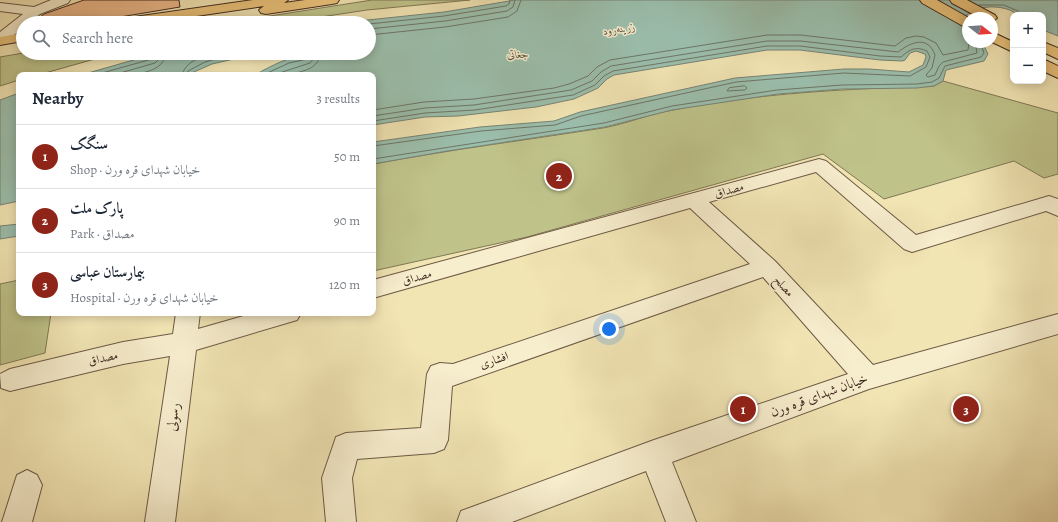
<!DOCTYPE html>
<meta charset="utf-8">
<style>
:root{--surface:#fff;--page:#f6f6f7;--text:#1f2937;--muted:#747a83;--line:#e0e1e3;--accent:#8f2418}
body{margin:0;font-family:Alegreya,Amiri,serif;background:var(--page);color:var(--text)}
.controls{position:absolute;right:12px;top:12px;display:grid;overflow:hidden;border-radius:8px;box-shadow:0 2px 10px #0003}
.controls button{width:36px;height:36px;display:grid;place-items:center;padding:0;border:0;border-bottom:1px solid var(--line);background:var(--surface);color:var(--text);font:20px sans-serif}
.compass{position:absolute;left:962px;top:12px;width:36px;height:36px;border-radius:50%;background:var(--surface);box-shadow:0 2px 10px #0003;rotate:107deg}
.you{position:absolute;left:609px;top:329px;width:14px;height:14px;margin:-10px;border:3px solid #fff;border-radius:50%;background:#1a73e8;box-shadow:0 0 0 6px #1a73e833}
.badge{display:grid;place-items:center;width:26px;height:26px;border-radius:50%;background:var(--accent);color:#fff;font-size:13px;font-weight:700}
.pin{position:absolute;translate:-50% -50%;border:2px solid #fff;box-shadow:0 1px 4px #0006}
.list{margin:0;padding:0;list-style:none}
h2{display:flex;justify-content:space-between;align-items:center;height:52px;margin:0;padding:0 16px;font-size:17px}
h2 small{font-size:13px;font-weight:400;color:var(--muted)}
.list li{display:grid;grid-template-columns:26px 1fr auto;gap:12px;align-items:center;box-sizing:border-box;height:64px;padding:0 16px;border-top:1px solid var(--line)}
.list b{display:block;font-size:15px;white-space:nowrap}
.list p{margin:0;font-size:13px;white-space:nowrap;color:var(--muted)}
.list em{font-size:13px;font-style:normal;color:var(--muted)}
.icon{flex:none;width:22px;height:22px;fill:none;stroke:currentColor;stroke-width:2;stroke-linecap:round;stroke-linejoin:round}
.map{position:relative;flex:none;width:1058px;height:522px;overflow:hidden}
.search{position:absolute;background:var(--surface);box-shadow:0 2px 10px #0003;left:16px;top:16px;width:360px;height:44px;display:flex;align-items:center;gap:10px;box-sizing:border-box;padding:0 14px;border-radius:22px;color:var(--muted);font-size:15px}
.panel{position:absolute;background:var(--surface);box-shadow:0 2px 10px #0003;left:16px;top:72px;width:360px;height:244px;border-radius:8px}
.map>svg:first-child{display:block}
.green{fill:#bfc38a;stroke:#807856}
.water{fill:#9bbfad;stroke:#778475}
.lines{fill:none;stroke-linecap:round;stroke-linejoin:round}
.shore{stroke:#6e7668;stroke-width:1}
.building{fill:#e8b586;stroke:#412c22}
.minor-casing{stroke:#6d5a46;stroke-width:2}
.major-casing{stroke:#412c22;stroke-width:2}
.highway-casing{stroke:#412c22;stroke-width:2}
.minor{fill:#f7eece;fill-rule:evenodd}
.major{fill:#e9c27a;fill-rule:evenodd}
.highway{fill:#e9c27a;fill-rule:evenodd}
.labels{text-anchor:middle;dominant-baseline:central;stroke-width:3;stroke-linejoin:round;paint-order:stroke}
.far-water-label{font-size:11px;font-style:italic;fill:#585145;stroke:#f7eece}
.street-label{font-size:12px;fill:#412c22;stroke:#f7eece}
.near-street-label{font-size:14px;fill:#412c22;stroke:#f7eece}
</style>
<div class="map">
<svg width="1058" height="522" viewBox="0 0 1058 522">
<rect width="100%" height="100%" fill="#f2e5b4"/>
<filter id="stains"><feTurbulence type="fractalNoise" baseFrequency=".005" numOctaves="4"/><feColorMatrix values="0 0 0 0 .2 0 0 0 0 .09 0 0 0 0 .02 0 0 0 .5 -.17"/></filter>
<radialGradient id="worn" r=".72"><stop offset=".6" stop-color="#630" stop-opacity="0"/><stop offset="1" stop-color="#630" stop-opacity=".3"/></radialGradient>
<!-- green -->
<path class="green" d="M372,0h98l-103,10 -86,13h-56z
M23,53h93l-78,22h-19v5l-19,6v-29z
M943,81l115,32v61l-14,4 -30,-17 -130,38 -61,-45 -296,83 -154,34v-107c76,-14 153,-24 230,-36 23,-4 46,-14 70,-18 86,-17 173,-21 261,-24z
M19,280v33h32l-6,40 -45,12v-81z"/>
<!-- water -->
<path class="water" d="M515,0h543v36l-15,-6v-15c-7,0 -18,2 -25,0 -2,-1 -4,-3 -6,-4 -13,-6 -34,-6 -45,4l1,27h14l6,12 -4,7 -38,9 -3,11 -9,5 -17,2 -75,1 -64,5 -106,16 -67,17 -158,24 -74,13v-22l107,-15 74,-6 26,-9 155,-34 109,-9h25l40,3 14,-7 3,-8 -1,-3 -9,-3 -6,2 -5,7 -3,1 -22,-1 -80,-10h-33l-153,25 -7,4 -9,9 -24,11 -38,8 -78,9 -33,1 -52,8v-50h-118c17,-10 38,-20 58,-22 18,-2 38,0 56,0v-30h-30l105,-11z
M158,53h102l-48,11 -25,11h-106z
M19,93v108l-19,4v-105z
M19,224v12l-19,3v-13z"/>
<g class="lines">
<!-- shore -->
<path class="shore" d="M979,5h25l14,6 1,4
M369,24l75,-8 62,-10 3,-2 1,-4
M369,29l76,-8 62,-10 6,-4 2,-7
M369,35l76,-8 63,-10 9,-6 4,-11
M95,75l57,-16 3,-2v-4
M113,75l42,-12 4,-4 1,-6
M135,75c14,-4 29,-6 31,-22
M182,75c4,-16 24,-19 37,-22
M187,75l1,-4 17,-9 32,-9
M263,75l26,-12 18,-4 3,-6
M273,75l37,-12 4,-5 1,-5
M290,75c14,-5 28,-5 31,-22
M745,86l2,2 -2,2 -18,1 2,-3z
M373,110l51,-8 50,-3 80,-11 15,-4 19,-8 9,-9 13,-7 157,-25h34l94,11 11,-8 10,-2 8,1 12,6 7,12 25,-5 1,-8
M373,116l52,-8 49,-3 97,-15 21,-9 9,-9 10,-6 156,-25h34l97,11c13,-10 30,-17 37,3l-3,13 -6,7 2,2 7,-2 4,-9 4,-4 34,-9 -2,-11
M373,121l52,-8 50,-3 98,-15 22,-10 9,-9 9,-5 154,-25h33l80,10 21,1c9,-8 15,-11 26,-6l3,6 -4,10 -16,9 -66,-3 -108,9 -155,34 -26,9 -74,6 -108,15
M373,159l231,-36 68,-17 105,-16 65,-5 75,-1 15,-2 7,-4 6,-12 36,-9 3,-4 -4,-11"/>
</g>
<!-- building -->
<path class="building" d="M84,0h95l1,7 -96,16h-52l12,-9z"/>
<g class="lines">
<!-- minor casing -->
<g class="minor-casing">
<path id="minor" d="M51,0h19l-2,3 -28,11 -11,9h-6v5l-18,14 -5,1v-11l23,-18 -23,-3v-8l34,4z
M819,159l7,2 90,74 133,-39 9,3v17l-12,-5 -134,41 -8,-3 -88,-77 -107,30 66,59 98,104 185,-51v20l-189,55 -197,73 24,60h-30l-20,-51 -134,51h-55l4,-11 11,-4 182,-67 194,-66 -85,-97 -311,109 -4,54 -4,9 -10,4 -77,6 -5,19 4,44h-30l-4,-44 14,-41 10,-4 75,-5 6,-54 4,-8 9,-3 13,1 297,-100 -60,-56 -317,90v-18z
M176,313h24l-2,16 56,-16h47l-4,7 -101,30 -21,172h-30l25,-166 -47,8 -113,27 -9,-3 -1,-14 10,-5 113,-27 50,-8z
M27,470l10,5 5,10 -10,37h-30l15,-47z"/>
</g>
<!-- major casing -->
<g class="major-casing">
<path id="major" d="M253,0h35l-4,3 21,-3h34l-2,3 -5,1 -66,10 -5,-1 -2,-3 5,-4 -115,17h-36l2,-3 5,-1z
M23,33v8l-23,4v-8z"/>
</g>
<!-- highway casing -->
<g class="highway-casing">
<path id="highway" d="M920,0h17l32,18h-1v9l-5,-1 -41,-23z
M950,0h17l28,15 2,3 -5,4v-4h-12l-28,-15z
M992,32l21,10v10l-21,-10z
M1043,42l15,6v11l-15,-7z
M1043,59l15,7v12l-15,-7z"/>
</g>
<!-- minor -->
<use href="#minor" class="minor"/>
<!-- major -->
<use href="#major" class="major"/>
<!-- highway -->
<use href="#highway" class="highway"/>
</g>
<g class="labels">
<!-- far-water labels -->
<g class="far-water-label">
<text transform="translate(619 29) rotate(-9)">زرینه‌رود</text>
<text x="518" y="54">جغاتی</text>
</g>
<!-- street labels -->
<g class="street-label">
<text transform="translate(729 190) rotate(-16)">مصداق</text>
<text transform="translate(417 277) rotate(-16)">مصداق</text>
<text transform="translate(784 286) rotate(48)">مصلح</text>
<text transform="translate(103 358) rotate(-13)">مصداق</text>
<text transform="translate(494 360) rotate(-19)">افشاری</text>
</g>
<!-- near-street labels -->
<g class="near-street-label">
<text transform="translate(819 395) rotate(-20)">خیابان شهدای قره ورن</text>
<text transform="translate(173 417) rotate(-82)">رسولی</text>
</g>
</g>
<rect width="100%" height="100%" filter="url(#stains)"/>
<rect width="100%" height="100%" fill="url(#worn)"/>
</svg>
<div class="controls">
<button>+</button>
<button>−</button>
</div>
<svg class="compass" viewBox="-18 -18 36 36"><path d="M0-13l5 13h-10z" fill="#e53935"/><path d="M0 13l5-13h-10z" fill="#747a83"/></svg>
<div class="you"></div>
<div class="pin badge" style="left:743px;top:409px">1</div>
<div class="pin badge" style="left:559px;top:176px">2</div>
<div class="pin badge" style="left:966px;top:409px">3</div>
<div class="search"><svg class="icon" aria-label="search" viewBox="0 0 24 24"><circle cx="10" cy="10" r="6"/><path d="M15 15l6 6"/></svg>Search here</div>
<section class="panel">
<h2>Nearby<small>3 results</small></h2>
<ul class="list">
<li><span class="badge">1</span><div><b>سنگک</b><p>Shop · خیابان شهدای قره ورن</p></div><em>50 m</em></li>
<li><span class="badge">2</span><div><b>پارک ملت</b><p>Park · مصداق</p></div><em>90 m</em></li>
<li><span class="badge">3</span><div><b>بیمارستان عباسی</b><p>Hospital · خیابان شهدای قره ورن</p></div><em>120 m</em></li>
</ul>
</section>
</div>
